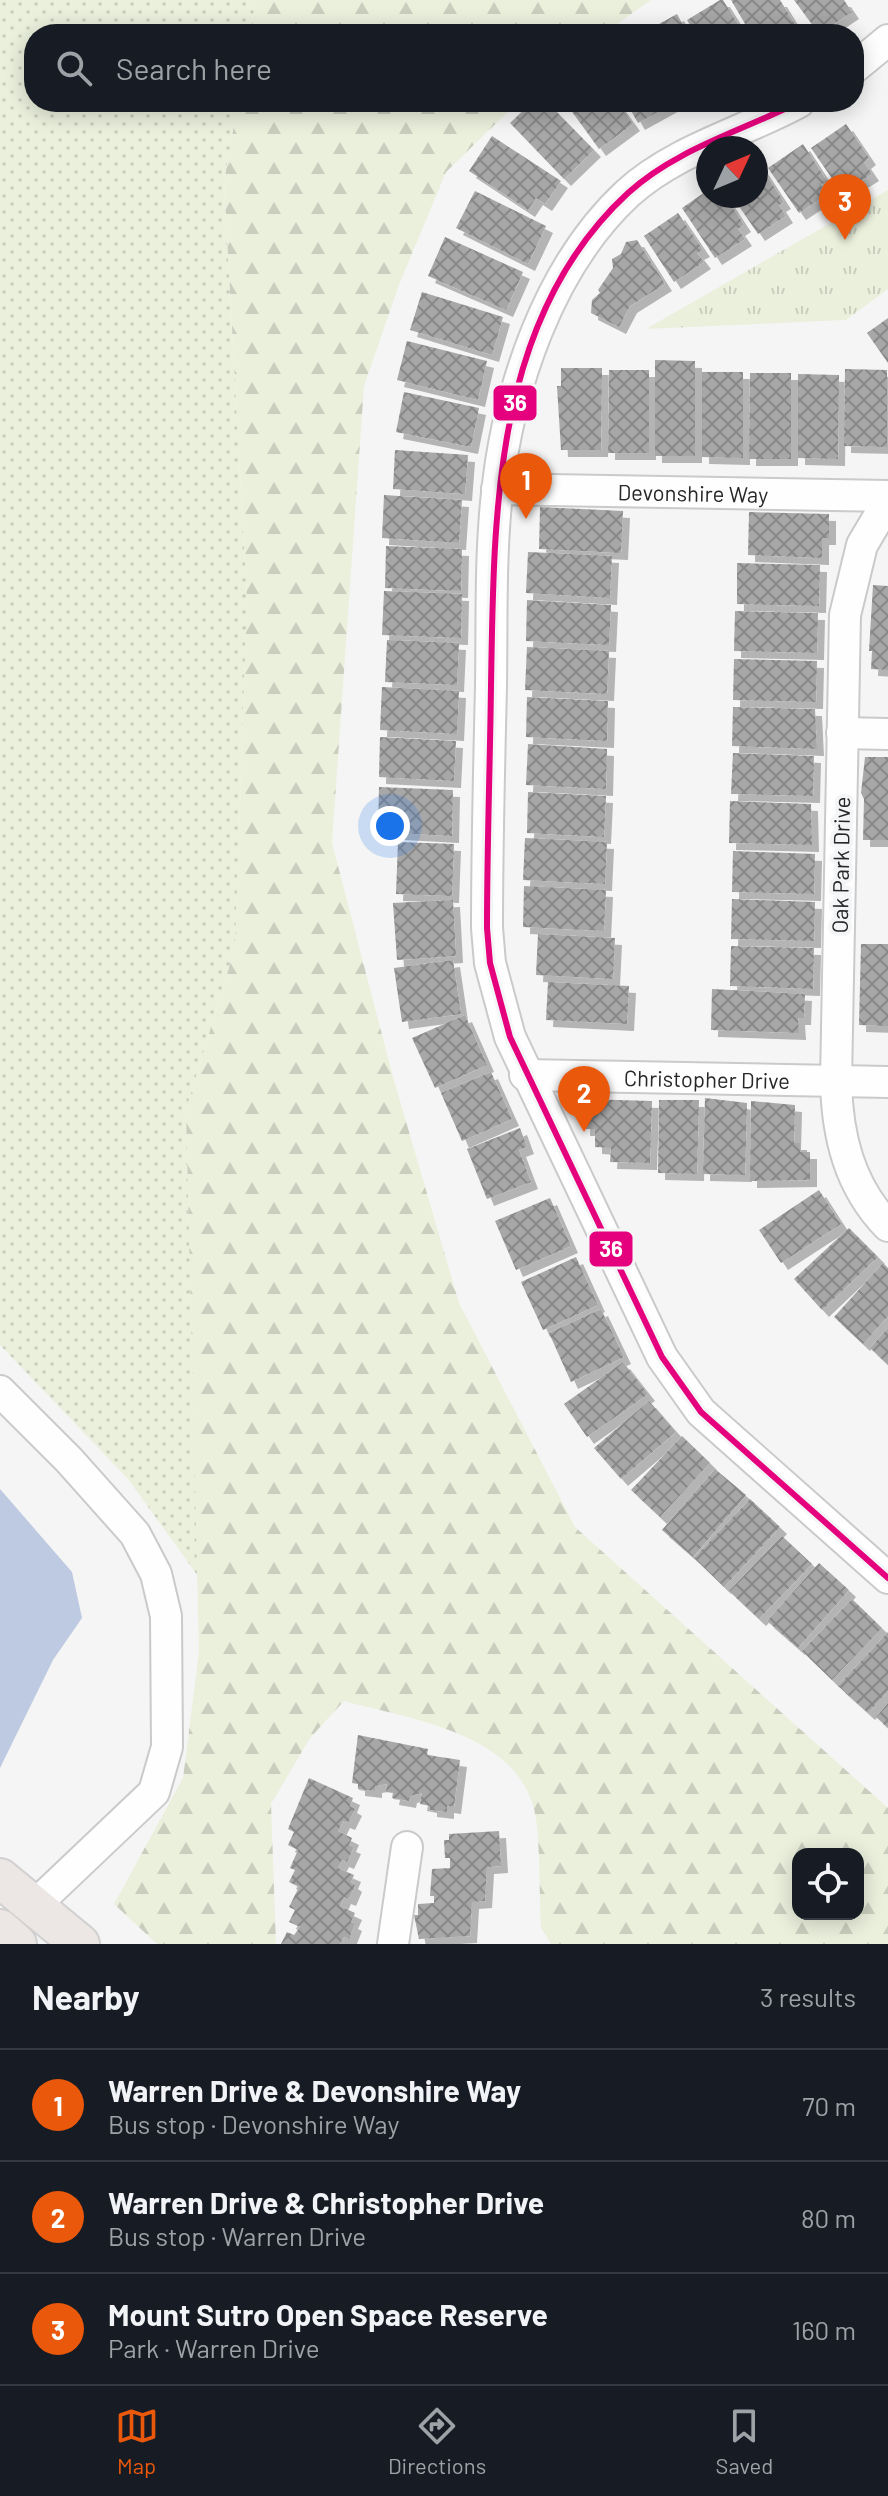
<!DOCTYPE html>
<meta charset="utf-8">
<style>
:root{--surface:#171b24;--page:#20242c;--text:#f1f3f6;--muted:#9ea1a6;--line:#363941;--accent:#ea580c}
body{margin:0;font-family:Barlow,sans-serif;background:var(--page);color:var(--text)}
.controls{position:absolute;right:24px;bottom:24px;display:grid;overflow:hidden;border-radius:16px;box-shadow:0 4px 20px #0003}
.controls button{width:72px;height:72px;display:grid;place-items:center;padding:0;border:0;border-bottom:2px solid var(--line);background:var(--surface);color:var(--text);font:40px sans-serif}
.compass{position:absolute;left:696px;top:136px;width:72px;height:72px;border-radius:50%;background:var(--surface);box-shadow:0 4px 20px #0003;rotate:46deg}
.you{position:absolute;left:390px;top:826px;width:28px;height:28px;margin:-20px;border:6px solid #fff;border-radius:50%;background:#1a73e8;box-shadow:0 0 0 12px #1a73e833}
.badge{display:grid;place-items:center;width:52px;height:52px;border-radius:50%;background:var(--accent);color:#fff;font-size:26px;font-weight:700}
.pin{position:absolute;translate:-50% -66px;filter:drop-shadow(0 2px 4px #0008)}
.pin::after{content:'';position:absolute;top:42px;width:28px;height:24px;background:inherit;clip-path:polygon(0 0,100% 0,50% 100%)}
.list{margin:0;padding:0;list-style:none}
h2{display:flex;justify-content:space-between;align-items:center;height:104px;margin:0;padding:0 32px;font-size:34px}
h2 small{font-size:26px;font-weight:400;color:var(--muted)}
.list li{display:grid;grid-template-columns:52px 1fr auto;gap:24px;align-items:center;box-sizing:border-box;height:112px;padding:0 32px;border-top:2px solid var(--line)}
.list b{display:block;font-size:30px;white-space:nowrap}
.list p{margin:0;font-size:26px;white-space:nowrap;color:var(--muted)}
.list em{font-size:26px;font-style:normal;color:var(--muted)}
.icon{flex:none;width:44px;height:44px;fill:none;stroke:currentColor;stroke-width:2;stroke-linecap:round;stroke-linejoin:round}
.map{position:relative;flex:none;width:888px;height:1944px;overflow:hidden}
.search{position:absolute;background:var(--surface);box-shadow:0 4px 20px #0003;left:24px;right:24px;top:24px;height:88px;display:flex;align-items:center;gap:20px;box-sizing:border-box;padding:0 28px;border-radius:32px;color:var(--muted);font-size:30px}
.sheet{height:440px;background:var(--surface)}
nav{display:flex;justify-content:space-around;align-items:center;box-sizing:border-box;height:112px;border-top:2px solid var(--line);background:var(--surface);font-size:22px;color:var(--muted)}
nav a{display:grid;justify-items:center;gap:4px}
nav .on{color:var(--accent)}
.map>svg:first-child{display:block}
.grass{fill:url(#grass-dots)}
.forest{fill:url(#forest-firs);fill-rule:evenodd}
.park{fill:url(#park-tufts)}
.water{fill:#becae1}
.building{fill:url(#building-cross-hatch);filter:url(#shadow)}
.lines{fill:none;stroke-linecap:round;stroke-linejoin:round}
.minor-casing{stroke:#cacaca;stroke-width:34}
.major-casing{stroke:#d0d0d0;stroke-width:42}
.minor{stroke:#fefefe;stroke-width:30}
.major{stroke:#ece6e4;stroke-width:38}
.bus-1-casing{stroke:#f4f5f6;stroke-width:12}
.bus-1{stroke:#e5007d;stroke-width:6}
.labels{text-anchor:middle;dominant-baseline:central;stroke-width:8;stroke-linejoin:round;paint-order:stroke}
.street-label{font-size:22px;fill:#272728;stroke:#f4f5f6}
.line-badge{stroke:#f4f5f6;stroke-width:3}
.badge-label{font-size:22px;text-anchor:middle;font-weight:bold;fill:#fff}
</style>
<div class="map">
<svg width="888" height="1944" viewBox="0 0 888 1944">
<defs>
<pattern id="grass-dots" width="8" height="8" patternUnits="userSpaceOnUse" patternTransform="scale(2)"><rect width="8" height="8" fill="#ebf0dd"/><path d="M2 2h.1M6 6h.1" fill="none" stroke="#cacebe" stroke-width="1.8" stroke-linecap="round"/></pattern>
<pattern id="forest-firs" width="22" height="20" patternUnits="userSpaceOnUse" patternTransform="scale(2)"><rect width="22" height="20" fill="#ebf0dd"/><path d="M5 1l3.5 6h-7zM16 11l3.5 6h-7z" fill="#cacebe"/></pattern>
<pattern id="park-tufts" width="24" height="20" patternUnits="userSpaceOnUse" patternTransform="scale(2)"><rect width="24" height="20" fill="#ebf0dd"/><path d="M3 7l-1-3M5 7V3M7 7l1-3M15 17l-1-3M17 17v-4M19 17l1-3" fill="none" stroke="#cacebe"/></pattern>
<pattern id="building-cross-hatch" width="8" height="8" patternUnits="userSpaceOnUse" patternTransform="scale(2)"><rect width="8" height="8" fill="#a8a7a7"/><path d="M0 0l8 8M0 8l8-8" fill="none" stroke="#898888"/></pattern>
<filter id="shadow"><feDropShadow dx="7" dy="7" stdDeviation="0" flood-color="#0004"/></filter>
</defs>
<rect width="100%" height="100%" fill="#f5f5f5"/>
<!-- grass -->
<path class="grass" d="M0,0h256l-6,34h-216v68h204l-14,80 23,418 -12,348 -49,162 12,466 -70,-97 -128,-134z"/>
<!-- forest -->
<path class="forest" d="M256,0h395l-48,34h-353z
M238,102h280l-72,70 -47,113 -35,101 -32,457 61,234 66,226 116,224 313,281v136h-337l-10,-17c-2,-30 0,-96 -8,-122 -23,-74 -124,-86 -189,-104l-34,37 -39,66 5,140h-119l-43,-40 69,-126 16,-126 -13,-542 49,-162 12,-348 -23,-418zM798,1854h60v60h-60z"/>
<!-- park -->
<path class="park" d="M888,190v99l-42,31 -200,9z"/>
<!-- water -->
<path class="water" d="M0,1489l72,83 10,46 -29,42 -53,108z"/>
<!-- building -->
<path class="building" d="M720,0h3l21,34h-49l-8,-14z
M731,0h49l21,34h-50z
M794,0h50l8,12 -33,22z
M677,14l11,20h-47z
M532,102h15l47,48 -30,29 -54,-56z
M565,102h52l16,22 -34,25z
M626,102h50l-38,21z
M846,124l23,34 -5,4 8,12 -30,19 -31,-45z
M492,136l69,45 -16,23 -9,-6 -8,12 -59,-39z
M803,144l24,37 -6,4 7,9 -29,19 -31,-45z
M759,164l25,38 -5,3 7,11 -28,18 -26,-38h24z
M708,190v6h17l19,29 -6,4 7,10 -30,19 -33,-50z
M475,191l71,35 -18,38 -72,-36z
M678,213l25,37 -6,3 7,9 -30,20 -30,-46z
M445,237l78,35 -17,38 -78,-34z
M637,240l28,44 -35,22 -11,21 -28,-14 1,-13 8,-7 -2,-3 15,-22 -1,-9 9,-5 5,-12z
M422,292l81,25 -11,38 -82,-25z
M888,318v45l-21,-30z
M407,341l80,20 -9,39 -81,-20z
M655,360l40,1v95h-40z
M561,368h41l-1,82h-40l-4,-64h4z
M845,369l42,1v77l-43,-1z
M609,370h40v83h-41z
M702,372h41v86l-41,-1z
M750,373h41v86h-42z
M798,374l41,1 -1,84 -40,-1z
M404,392l75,16 -8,39 -75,-15z
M395,450l73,5 -3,39 -72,-5z
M384,495l78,5 -3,43 -77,-5z
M540,507l83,4 -2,42 -82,-4z
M749,512l80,2v24h-7v20l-74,-3z
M386,546l76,3 -1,42 -76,-3z
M528,552l84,4 -2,42 -84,-5z
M737,563l83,2 -1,41 -82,-2z
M873,585l15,1v84l-17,-1 1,-18h-3z
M384,591l78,3 -1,44 -79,-3z
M527,600l84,5 -2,40 -83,-4z
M735,611l83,2 -1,40 -83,-2z
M387,640l72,3 -2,42 -72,-3z
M527,647l82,4 -2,43 -82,-4z
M734,659l83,2 -1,41 -83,-2z
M382,687l77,4 -2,43 -77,-4z
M527,697l81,4 -1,40 -81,-4z
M733,707l82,2 2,40 -85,-3z
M380,737l76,4 -2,40 -75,-4z
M528,744l79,5 -1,40 -80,-4z
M733,753l81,3 -1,40 -82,-2z
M865,757h23v83h-25l1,-41 -3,-6z
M379,787l74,3 -1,46 -74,-4z
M528,792l78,4 -2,41 -77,-4z
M730,801l81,3 1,41 -83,-2z
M525,838l82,4 -2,42 -82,-4z
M398,842l56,2 -2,52 -56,-2z
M733,851l82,3 -1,40 -82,-2z
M524,886l82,4 -2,41 -81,-4z
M732,899l83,3 -1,39 -83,-2z
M453,900l3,56 -59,4 -4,-57z
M538,934l77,4 -2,41 -77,-4z
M861,944h27v82l-29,-1z
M731,946l83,2 -1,41 -83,-3z
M453,960l8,54 -59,8 -8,-54z
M548,982l81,4 -2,38 -81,-4z
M712,989l93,5 -1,24h-6l1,15 -88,-3z
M465,1015l22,50 -52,23 -23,-50z
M491,1072l21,47 -50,22 -21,-48z
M705,1098l42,5 -2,72 -42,-1z
M584,1099l68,2 -2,62 -40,-1 1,-14 -16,-1v-18h-12z
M659,1100h40l-2,74 -39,-1z
M751,1101l44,4 -1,38h6v9h10v28l-60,1z
M520,1128l7,19 -8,3 12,32 -44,17 -20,-50z
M819,1190l22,34 -60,39 -22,-33z
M550,1198l21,48 -55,24 -21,-49z
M849,1228l29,29 -56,53 -28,-31z
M576,1257l22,48 -55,25 -22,-48z
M883,1263l5,5v48l-25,28 -29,-27z
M601,1309l23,48 -53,25 -22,-49z
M888,1328v37l-18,-17z
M623,1362l25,32 -61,43 -23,-33z
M649,1401l27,31 -55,47 -27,-31z
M682,1436l28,27 -50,54 -29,-27z
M715,1469l31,26 -53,62 -31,-27z
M750,1499l30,28 -56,60 -30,-29z
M782,1536l30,28 -53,55 -30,-28z
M819,1563l30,27 -51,58 -31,-27z
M852,1599l30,29 -50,52 -30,-29z
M888,1632v59l-20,22 -30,-27z
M888,1703v25l-12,-11z
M358,1735l70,14 -1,6 33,5 -6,47 -7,-1v6l-17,-2v-4l-10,-2 2,-11 -12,3 -1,5 -17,-3 1,-5 -7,-1 1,-8 -12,2v5l-17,-2v-5l-6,-1z
M309,1778l44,20 -3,8 5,3 -7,14 -5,-2 -5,10 14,7 -3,7 5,2 -7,15 -5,-2 -4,8 16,7 -3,7 4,3 -6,14 -5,-2 -4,9 15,7 -4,9 4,2 -6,15 -5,-2 -4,7h-59l6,-12 7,3 6,-8 -11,-5 6,-12 -6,-3 10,-20 -10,-5 6,-12 -5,-2 8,-18 -10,-5 6,-13 -6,-3z
M499,1831l2,35 -14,1 -2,34 -13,1 -2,34 -51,3 -5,-24h4v-11l16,-1v-7h-4l2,-27 18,-1v-10h-5l-1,-18h5v-6z"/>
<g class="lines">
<!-- minor casing -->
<g class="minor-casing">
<g id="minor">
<path d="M854,68l34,-28"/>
<path d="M799,102c-55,30 -124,48 -171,91 -79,73 -120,195 -131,300 -7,64 -5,129 -6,193 -2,81 -4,162 -4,242l3,35 20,74 152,320 39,55 187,166"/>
<path id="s1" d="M497,489l391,7"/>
<path d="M888,501l-26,44 -17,70 -9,466c1,54 13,105 52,145"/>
<path d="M842,733l46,1"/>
<path id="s2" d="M525,1075l363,7"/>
<path d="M0,1391l69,69 66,74 21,40 10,42 1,131 -13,45 -120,114"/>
<path d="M393,1944l14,-97"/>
</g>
</g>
<!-- major casing -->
<g class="major-casing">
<path id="major" d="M0,1878l80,66
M0,1929l17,15"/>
</g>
<!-- minor -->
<use href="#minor" class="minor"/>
<!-- major -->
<use href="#major" class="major"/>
<!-- bus-1 casing -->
<g class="bus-1-casing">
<path id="bus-1" d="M799,102c-57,29 -123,47 -171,91 -136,125 -134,323 -137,493 -1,80 -4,161 -4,242l3,35 20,74 152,320 39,55 187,166"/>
</g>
<!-- bus-1 -->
<use href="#bus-1" class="bus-1"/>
</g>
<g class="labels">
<!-- street labels -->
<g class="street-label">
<text stroke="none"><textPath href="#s1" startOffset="196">Devonshire Way</textPath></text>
<text transform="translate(840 865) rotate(-89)">Oak Park Drive</text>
<text stroke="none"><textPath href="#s2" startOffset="182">Christopher Drive</textPath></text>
</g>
</g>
<g class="line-badge">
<rect x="492" y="384" width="46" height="38" rx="8" fill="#e5007d"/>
<rect x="588" y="1230" width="46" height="38" rx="8" fill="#e5007d"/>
</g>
<g class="badge-label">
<text x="515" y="411">36</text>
<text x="611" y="1257">36</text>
</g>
</svg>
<div class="controls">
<button><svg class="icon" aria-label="locate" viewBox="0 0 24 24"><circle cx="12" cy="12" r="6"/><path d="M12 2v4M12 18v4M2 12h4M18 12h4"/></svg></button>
</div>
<svg class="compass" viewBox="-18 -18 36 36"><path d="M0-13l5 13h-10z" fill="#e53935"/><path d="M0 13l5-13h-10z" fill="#9ea1a6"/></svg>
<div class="you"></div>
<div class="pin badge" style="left:526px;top:519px">1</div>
<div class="pin badge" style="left:584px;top:1132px">2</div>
<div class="pin badge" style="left:845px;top:240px">3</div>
<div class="search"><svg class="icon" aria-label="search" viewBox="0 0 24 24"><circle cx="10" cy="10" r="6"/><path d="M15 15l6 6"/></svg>Search here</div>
</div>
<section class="sheet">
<h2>Nearby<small>3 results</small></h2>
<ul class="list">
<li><span class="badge">1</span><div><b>Warren Drive &amp; Devonshire Way</b><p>Bus stop · Devonshire Way</p></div><em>70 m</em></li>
<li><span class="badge">2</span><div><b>Warren Drive &amp; Christopher Drive</b><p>Bus stop · Warren Drive</p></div><em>80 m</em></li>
<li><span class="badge">3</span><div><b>Mount Sutro Open Space Reserve</b><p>Park · Warren Drive</p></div><em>160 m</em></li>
</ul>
</section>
<nav>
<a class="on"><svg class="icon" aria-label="map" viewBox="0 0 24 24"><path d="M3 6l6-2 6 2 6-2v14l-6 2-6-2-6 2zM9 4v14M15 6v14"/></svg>Map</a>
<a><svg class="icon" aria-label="directions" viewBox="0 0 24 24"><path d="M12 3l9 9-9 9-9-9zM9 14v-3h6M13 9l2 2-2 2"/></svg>Directions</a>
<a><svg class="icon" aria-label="saved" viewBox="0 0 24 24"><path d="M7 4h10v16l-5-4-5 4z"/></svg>Saved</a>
</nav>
